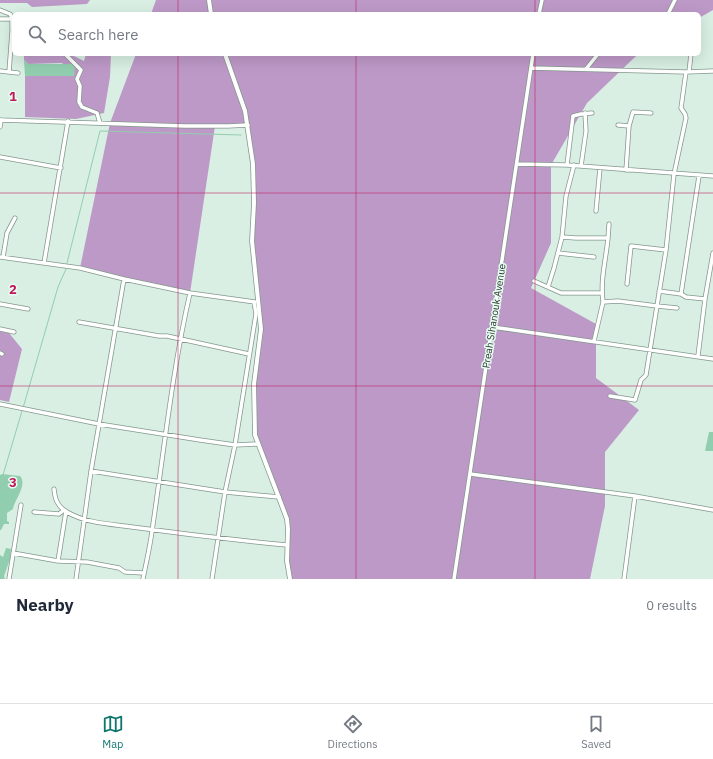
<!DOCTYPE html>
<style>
:root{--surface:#fff;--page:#f2f2f3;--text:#1f2937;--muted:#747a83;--line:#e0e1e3;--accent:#0f766e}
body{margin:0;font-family:"IBM Plex Sans",sans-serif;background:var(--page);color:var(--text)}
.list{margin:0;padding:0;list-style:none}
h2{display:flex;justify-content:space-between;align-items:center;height:52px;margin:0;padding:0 16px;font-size:17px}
h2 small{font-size:13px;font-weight:400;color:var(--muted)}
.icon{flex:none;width:22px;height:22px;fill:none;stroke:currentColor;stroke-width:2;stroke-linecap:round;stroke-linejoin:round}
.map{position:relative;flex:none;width:713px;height:579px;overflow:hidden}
.search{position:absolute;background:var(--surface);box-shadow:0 4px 16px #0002;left:12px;right:12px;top:12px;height:44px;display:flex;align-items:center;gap:10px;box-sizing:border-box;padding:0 14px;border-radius:6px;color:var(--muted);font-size:15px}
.sheet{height:124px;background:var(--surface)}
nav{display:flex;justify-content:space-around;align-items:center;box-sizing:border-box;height:56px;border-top:1px solid var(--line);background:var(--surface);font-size:11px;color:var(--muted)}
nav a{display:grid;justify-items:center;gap:2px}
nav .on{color:var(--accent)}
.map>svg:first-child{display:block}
.forest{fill:#bd99c7}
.water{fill:#91ceaf}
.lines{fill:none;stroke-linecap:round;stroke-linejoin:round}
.stream{stroke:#91ceaf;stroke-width:1}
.minor-casing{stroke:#84988d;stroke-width:5}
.major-casing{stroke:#84988d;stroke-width:5.5}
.minor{stroke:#fff;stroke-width:3.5}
.major{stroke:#fff;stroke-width:4}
.grid{fill:none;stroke:#c2185b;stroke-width:1;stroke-opacity:0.55}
.labels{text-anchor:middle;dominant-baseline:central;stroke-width:3;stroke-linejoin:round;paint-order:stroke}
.street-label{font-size:10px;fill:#2d3530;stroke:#e6fcf0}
.grid-label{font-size:13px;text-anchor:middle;font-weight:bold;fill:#c2185b;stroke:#e6fcf0;stroke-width:3;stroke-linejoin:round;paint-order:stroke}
</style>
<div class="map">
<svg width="713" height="579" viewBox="0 0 713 579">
<rect width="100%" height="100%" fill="#d9efe3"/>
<!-- forest -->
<path class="forest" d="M0,0h90l-3,4 -55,3 -5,-4h-27z
M156,0h557v10l-14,8v-4h-548z
M24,54h46l14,7 2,-7h25l-1,23 -6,36 -28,6 -51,-2v-41h49l-12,-13 -34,1 -4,-4z
M136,54h504l-5,3 -48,46 -36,62v78l-20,45 65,36v54l43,32 -34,42v54l-15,73h-300l-3,-60 -32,-84 -1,-51 7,-55 -9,-88 2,-60 -7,-56 -32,1 -25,167 -110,-25 30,-145z
M0,331l9,2 13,16 -13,53 -9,-2z"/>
<!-- water -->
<path class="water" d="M24,60l4,4h43l4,2 -1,10h-49z
M709,432h4v19h-8z
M2,474l18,2c8,9 -6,24 -7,33l-6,4v8l2,1v2h-5l-3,6h-1v-55z
M6,548l5,1 -1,10 -6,17 1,3h-5v-24l3,2z"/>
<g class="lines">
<!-- stream -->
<path class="stream" d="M67,263l33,-132 141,4
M23,408l35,-121 8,-18
M3,475l19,-64"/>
<!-- minor casing -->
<g class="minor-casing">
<path id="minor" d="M0,10l10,4 3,5
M539,14l3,-14
M668,14l7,-14
M0,19h12v11
M65,54l16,16 -4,9 3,7 -1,16 3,5 15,6 3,10
M531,68l155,4 27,-1
M586,69l12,-15
M0,71l18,2
M9,72l3,-40 2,-4
M689,72l2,-18
M0,120l185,6h43l20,-1
M618,125l11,1 -3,44
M629,126l4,-14 18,1
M0,127l1,-7
M0,157l61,11
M517,164l50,1 146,11
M567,165l6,-49 8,-2 11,-1
M574,165l-8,31 -4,41 14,1h32c-2,22 -8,41 -5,64
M581,166l5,-35 -1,-18
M596,211l4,-43
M608,238l1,-14
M558,253l36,4
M0,257l80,11 44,11 66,14 65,9
M3,257l4,-24 8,-15
M44,263l24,-142
M534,281l27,12h41
M627,284l4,-38 35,4
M548,287l6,-19 8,-31
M659,291l22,3 5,3 19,2
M681,294l18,-118
M0,304l28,5
M79,322l80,14h8l82,18
M492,327l221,32
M0,329l14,3
M594,341l9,-39 15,-1 39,5 9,-56 8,-76 12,-56 -1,-4 -4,-6 5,-36
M0,353l2,1
M698,356l7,-57 8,-46
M610,396l25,4 6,-20 5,-5 11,-69 20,2
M0,404l99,20 101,16 35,5 23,-1
M91,471l134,21 54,5
M470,474l165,22 78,14
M54,489c1,10 3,17 13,23 18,11 43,12 65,15 51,7 103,13 155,18
M34,512l25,2 5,-4
M13,553l45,8 29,1 32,6 6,4 19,1
M58,561l8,-50
M9,579l12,-74
M76,579l15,-108 33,-192
M143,579c3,-16 7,-32 9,-48 12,-80 20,-159 38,-238
M212,579l13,-87 10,-47 21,-131 -2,-12
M454,579l79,-525
M624,579l11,-83"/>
</g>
<!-- major casing -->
<g class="major-casing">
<path id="major" d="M209,0l2,14
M225,54l20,57 8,53 1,39 -2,38 9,88 -7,55 1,51 32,84 1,10 -1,32 3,18"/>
</g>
<!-- minor -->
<use href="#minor" class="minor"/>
<!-- major -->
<use href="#major" class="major"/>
</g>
<!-- grid -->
<path class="grid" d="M178,0v14M356,0v14M535,0v14M178,54v525M356,54v525M535,54v525M0,193h713M0,386h713"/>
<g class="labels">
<!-- street labels -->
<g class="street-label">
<text transform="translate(494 316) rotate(-81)">Preah Sihanouk Avenue</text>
</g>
</g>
<g class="grid-label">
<text x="13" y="101">1</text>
<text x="13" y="294">2</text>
<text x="13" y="487">3</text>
</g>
</svg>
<div class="search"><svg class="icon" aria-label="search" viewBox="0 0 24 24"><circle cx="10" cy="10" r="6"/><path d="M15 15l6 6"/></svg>Search here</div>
</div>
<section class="sheet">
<h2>Nearby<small>0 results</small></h2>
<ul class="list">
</ul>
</section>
<nav>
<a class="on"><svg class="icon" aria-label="map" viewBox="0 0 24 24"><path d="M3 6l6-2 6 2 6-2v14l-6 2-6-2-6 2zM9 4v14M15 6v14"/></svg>Map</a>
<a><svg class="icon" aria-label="directions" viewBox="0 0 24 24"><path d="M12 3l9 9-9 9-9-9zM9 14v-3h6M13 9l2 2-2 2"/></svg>Directions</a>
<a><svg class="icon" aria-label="saved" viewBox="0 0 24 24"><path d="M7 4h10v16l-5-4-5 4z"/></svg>Saved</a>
</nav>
